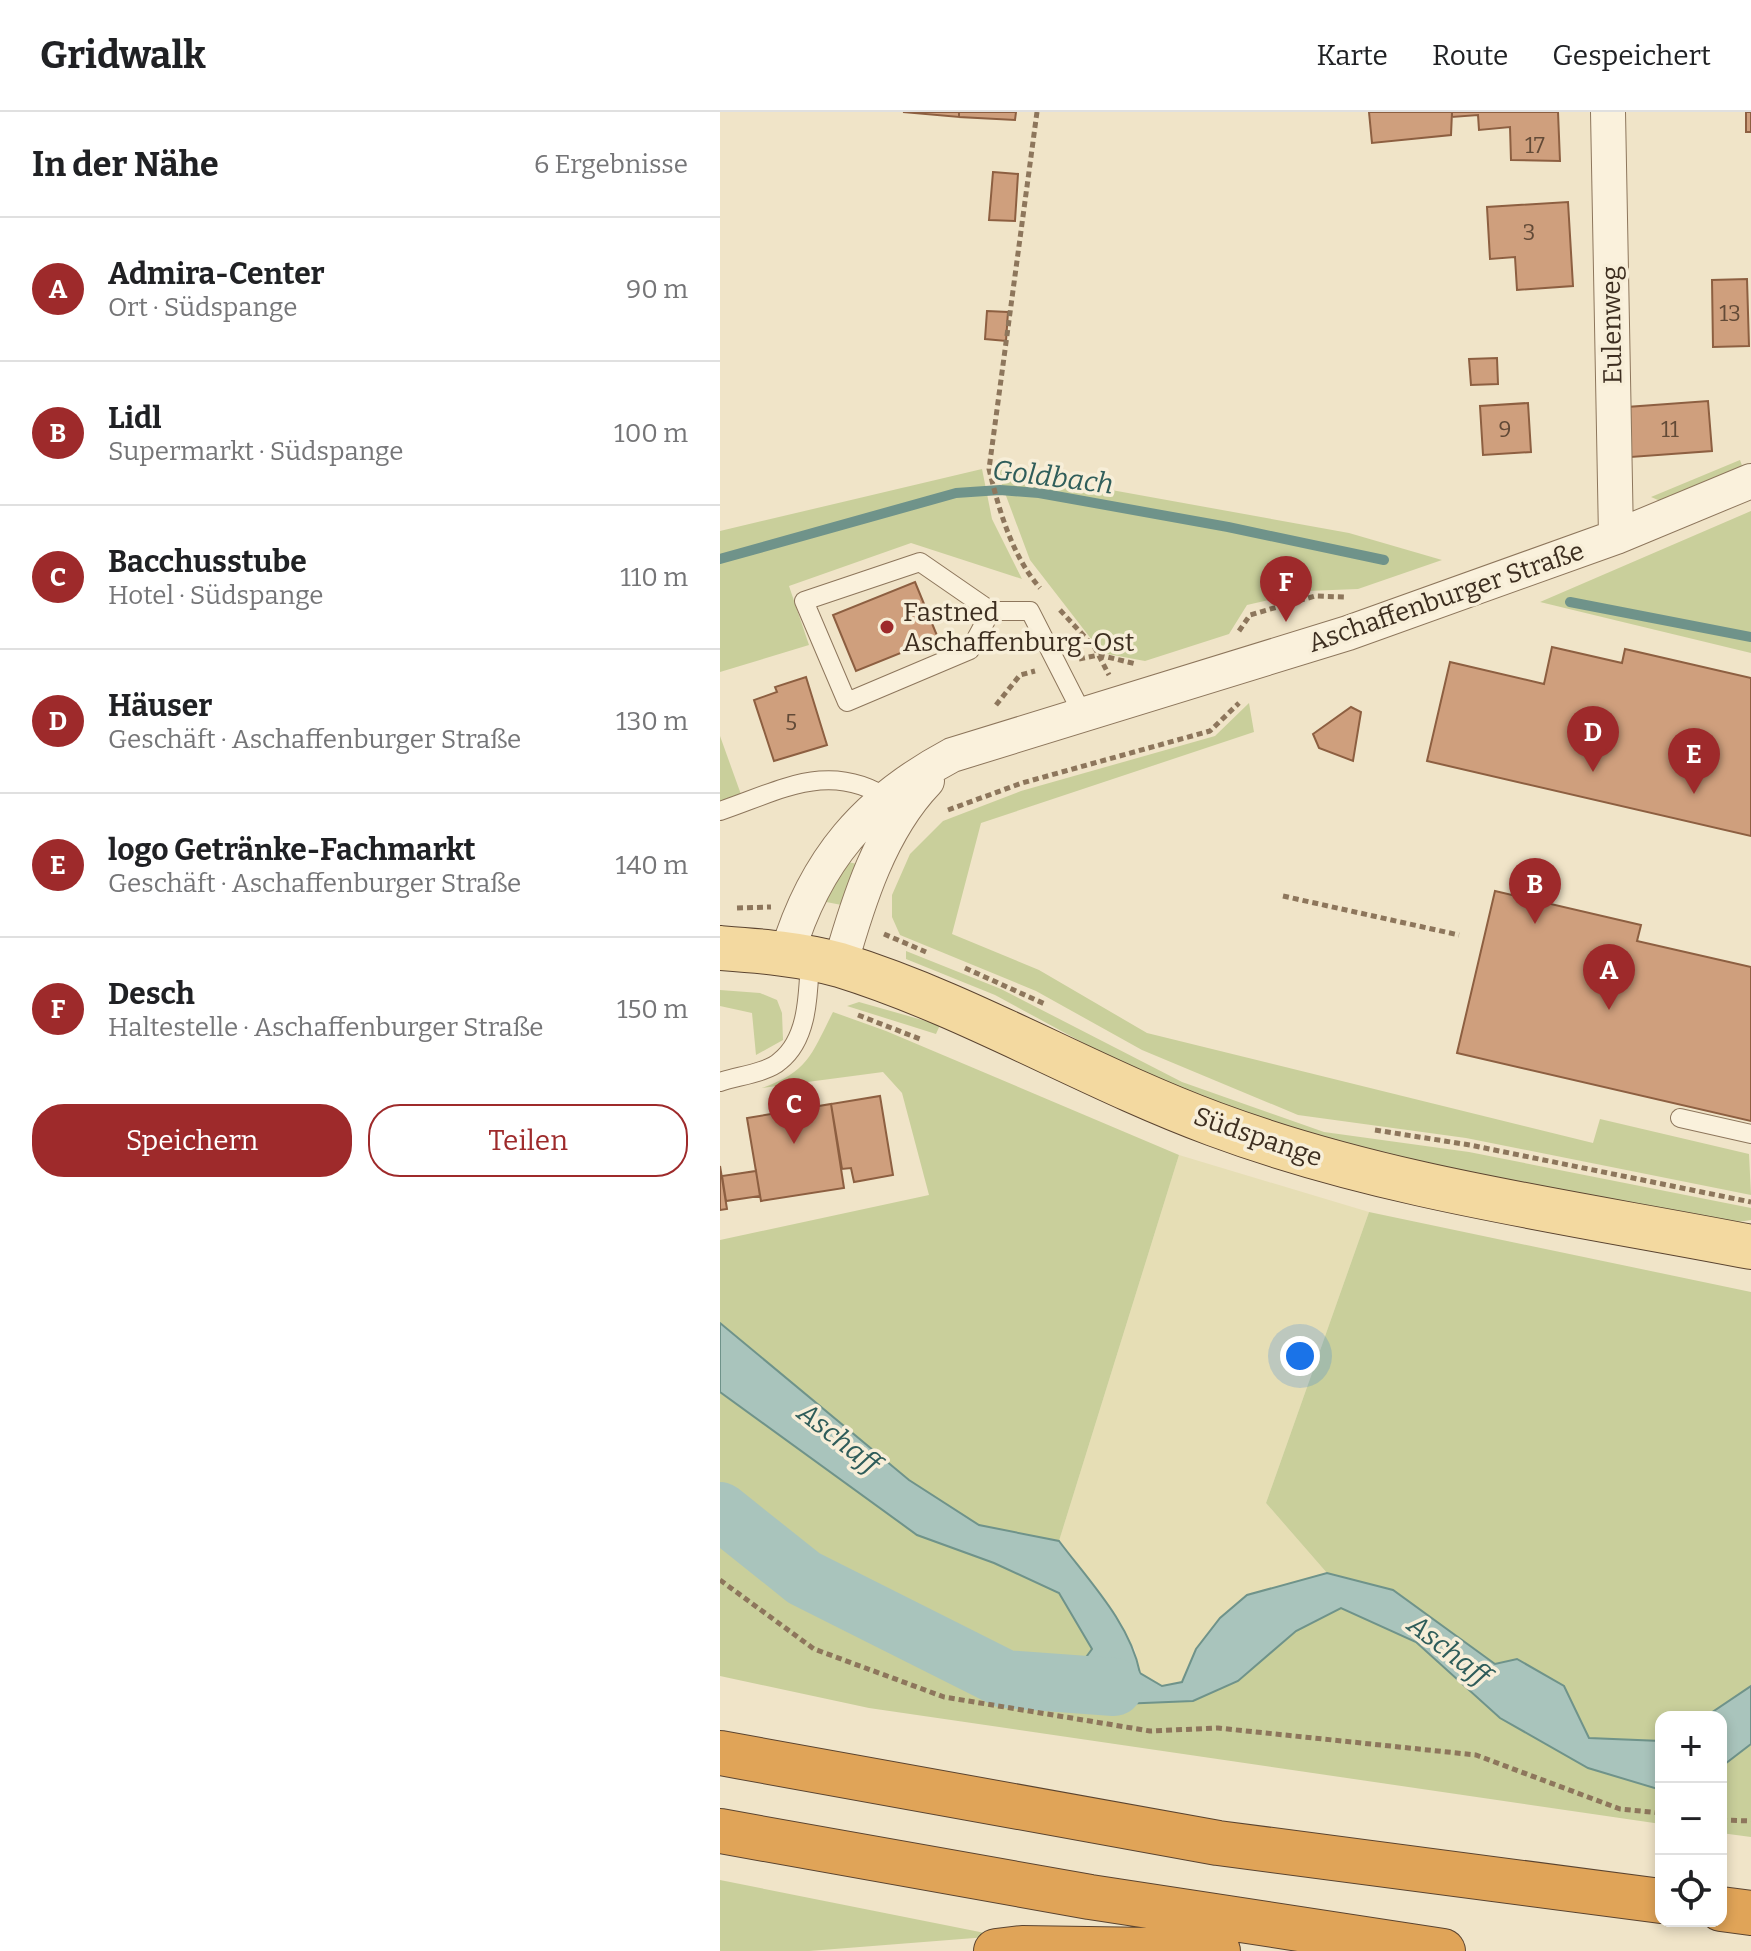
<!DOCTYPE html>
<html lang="de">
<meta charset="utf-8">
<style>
:root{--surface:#fff;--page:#f6f6f6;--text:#202124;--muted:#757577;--line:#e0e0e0;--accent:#9e2a2b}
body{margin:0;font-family:Bitter,serif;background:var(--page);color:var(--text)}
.controls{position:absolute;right:24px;bottom:24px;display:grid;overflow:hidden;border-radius:16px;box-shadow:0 4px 12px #0003}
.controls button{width:72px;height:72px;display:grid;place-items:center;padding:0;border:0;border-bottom:2px solid var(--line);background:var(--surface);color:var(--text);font:40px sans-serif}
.you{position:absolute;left:580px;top:1244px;width:28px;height:28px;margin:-20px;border:6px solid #fff;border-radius:50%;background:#1a73e8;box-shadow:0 0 0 12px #1a73e833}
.badge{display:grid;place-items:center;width:52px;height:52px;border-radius:50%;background:var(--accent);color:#fff;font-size:26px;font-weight:700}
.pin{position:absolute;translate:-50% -66px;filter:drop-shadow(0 2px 4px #0008)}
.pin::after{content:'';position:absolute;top:42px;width:28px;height:24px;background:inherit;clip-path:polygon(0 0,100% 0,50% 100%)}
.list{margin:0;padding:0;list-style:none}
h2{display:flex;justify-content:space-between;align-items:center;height:104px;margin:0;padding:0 32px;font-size:34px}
h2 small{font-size:26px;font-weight:400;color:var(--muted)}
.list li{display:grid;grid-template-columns:52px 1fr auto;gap:24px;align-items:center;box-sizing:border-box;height:144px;padding:0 32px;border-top:2px solid var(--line)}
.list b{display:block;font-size:30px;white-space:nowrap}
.list p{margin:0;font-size:26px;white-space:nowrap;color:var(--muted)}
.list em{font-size:26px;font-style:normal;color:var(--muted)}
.actions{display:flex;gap:16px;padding:24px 32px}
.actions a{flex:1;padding:18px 0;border:2px solid var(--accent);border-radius:32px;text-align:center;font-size:28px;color:var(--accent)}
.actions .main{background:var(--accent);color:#fff}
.icon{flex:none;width:44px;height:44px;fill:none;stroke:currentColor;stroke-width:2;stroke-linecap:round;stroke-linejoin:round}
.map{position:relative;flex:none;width:1031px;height:1839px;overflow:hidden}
header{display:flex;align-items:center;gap:48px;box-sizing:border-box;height:112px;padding:0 40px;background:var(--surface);border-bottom:2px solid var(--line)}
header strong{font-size:38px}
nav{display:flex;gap:44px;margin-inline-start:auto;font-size:28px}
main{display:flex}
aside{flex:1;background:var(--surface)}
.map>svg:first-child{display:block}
.farmland{fill:#e6deb5}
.green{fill:#c9cf9b}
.water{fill:#a9c4bc;stroke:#6f938a;stroke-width:2}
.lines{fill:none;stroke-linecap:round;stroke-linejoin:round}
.stream{stroke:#6f938a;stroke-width:10}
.river{stroke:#a9c4bc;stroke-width:58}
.building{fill:#cf9f7d;stroke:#8d5f41;stroke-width:2}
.lane-casing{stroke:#8d765c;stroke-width:20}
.street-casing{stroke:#8d765c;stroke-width:36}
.primary-casing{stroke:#5b4430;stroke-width:46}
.highway-casing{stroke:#5b4430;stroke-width:46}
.path{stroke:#8d765c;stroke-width:5;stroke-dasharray:6 4;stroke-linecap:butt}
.lane{stroke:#faf1dc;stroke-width:18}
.street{stroke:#faf1dc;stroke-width:34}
.primary{stroke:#f3d9a0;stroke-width:44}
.highway{stroke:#e0a458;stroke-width:44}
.poi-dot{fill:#9e2a2b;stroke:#f7eed8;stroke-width:3}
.labels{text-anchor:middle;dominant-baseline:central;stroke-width:7;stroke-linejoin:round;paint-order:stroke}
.number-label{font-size:22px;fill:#624a37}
.street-label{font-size:26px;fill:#3d2e20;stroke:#f7eed8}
.poi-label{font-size:26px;fill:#3d2e20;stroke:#f7eed8;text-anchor:start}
.water-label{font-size:28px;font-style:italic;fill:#2f5d5a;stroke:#f7eed8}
</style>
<header>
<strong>Gridwalk</strong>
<nav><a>Karte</a><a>Route</a><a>Gespeichert</a></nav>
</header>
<main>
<aside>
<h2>In der Nähe<small>6 Ergebnisse</small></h2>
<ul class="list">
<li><span class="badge">A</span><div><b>Admira-Center</b><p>Ort · Südspange</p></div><em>90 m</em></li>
<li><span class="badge">B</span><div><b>Lidl</b><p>Supermarkt · Südspange</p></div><em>100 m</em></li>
<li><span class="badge">C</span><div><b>Bacchusstube</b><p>Hotel · Südspange</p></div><em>110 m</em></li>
<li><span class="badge">D</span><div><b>Häuser</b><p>Geschäft · Aschaffenburger Straße</p></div><em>130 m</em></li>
<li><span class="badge">E</span><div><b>logo Getränke-Fachmarkt</b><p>Geschäft · Aschaffenburger Straße</p></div><em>140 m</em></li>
<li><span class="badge">F</span><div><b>Desch</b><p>Haltestelle · Aschaffenburger Straße</p></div><em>150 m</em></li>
</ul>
<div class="actions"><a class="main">Speichern</a><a>Teilen</a></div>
</aside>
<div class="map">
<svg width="1031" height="1839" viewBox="0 0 1031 1839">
<rect width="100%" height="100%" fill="#f0e4c8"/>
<!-- farmland -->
<path class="farmland" d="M459,1043l190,57 -103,291 61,70 -80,22 -51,53 -14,35 -20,3 -22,-13 -5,-23 -32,-51 -44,-58z"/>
<!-- green -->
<path class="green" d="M1020,348l4,11 -79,32 -14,-6z
M262,357l10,50 30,60 -111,-36 -122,43 20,59 -89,27v-141z
M276,357l353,64 93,27 -84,29 -51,2 -60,14 -18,29 -84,27 -43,-8 -72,-93z
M1031,399v142l-211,-51z
M529,591l5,29 -273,91 -29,111 87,36 108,63 446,110 7,-24 149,35 2,41 -285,-57 -168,-23 -156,-65 -106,-59 -136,-56 -8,-18v-22l18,-41 33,-33 78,-30 194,-55z
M0,624l23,64 -23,7z
M127,750l11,2 -6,43 -31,-6z
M186,839l95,38 181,93 142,50 145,20 282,56v12l-26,4 -362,-71 -91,-25 -135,-56 -142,-77 -89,-36z
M0,878l40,3 17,7 5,13 1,27 -27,15 -4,-42 -32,-7z
M139,890l81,23 -4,9 -89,-28z
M113,900l53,19 293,124 -120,386 -80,-16 -70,-45 -189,-157v-83l209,-45 -27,-102 -19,-21 -121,16c47,-17 49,-33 71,-76z
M649,1100l382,80v394l-46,31h-44v24l-73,-3 -24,-52 -69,-22 -102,-74 -66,-17 -61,-70z
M0,1280l197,143 77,28 65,30 34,56 -15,19 -23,5 -12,16 52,16 143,-24 58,-50 45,-23 75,34 84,76 88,50 73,22v34l-792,-116 -149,-32z
M1031,1632v93l-30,-4v-66z
M0,1768l280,56 -191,15h-89z"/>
<!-- water -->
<path class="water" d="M0,1211l189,157 70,45 80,16c30,40 71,82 81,132l22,13 20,-4 14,-33 24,-31 27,-23 80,-22 66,17 102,74 22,-5 47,27 25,52 72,3v49l-73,-22 -88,-50 -84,-76 -75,-34 -45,23 -58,50 -45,20 -98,4 -52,-15 12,-17 23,-5 14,-19 -33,-56 -65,-30 -77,-28 -197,-143z
M1031,1574v58l-30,23v-50h-16z"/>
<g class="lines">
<!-- stream -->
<path class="stream" d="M0,447l236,-66 44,-3 39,3 189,34 156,33
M850,490l181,35"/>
<!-- river -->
<path class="river" d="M0,1399l84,67 201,101 109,8"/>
</g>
<!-- building -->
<path class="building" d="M183,0h56v5z
M239,0h57l-1,8 -56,-3z
M649,0h83l-1,23 -79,8z
M732,0h106l2,49 -49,-1 -1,-33 -31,3 -1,-15 -26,2z
M1026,0h5v20h-5z
M273,60l25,2 -3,47 -26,-1z
M848,90l5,84 -56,4 -2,-33 -25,2 -3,-52z
M1027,167l2,67 -36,1 -1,-67z
M267,199l21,1 -2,29 -21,-2z
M777,246l1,26 -27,1 -2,-26z
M988,289l4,50 -81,6 -4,-50z
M808,291l3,49 -48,3 -3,-49z
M195,470l23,56 -82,33 -23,-56z
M832,535l70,16 3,-14 126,29v158l-324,-75 23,-99 94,22z
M86,565l21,68 -53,16 -20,-61 23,-8 -2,-5z
M631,595l10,5 -8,49 -34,-13 -6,-14z
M775,779l146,34 -4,16 114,26v154l-294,-68z
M160,984l13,79 -39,7 -3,-14 -9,1 -11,-65z
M111,992l13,84 -83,13 -14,-83z
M0,1054l7,43 -7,1z
M36,1059l4,25 -34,5 -4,-25z"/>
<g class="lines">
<!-- lane casing -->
<g class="lane-casing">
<path id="lane" d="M271,499l-21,39 -123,52 -43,-101 116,-39 71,49h39l52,102
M0,699c62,-21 111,-52 172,-10
M0,970c17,-6 47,-9 60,-21 29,-23 28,-69 30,-102
M960,1006l71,16"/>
</g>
<!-- street casing -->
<g class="street-casing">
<path id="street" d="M888,0l8,425
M67,842c28,-94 79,-153 165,-199l396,-122 268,-96 135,-56
M120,853c18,-63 40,-135 87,-184"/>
</g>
<!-- primary casing -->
<g class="primary-casing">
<path id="primary" d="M0,836c40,3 81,6 120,17 129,40 247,112 374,159 172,64 357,88 537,123"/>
</g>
<!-- highway casing -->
<g class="highway-casing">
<path id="highway" d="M0,1641l498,90 443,58
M0,1719l370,66 353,54
M1001,1797l30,4
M276,1839l26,-3 196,3"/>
</g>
<!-- path -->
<path class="path" d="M317,0l-48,357c10,41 23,87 51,119
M340,498l35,38 14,27
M519,519l11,-16 65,-19 30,1
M359,547l20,-4 37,9
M276,593l24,-30 15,-4
M228,698l74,-27 188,-52 29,-28
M563,784l176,39
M17,796l34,-1
M164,822l42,18
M245,856l82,37
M138,903l62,24
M655,1018l95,15 281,57
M0,1468l94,69 130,48 206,34 68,-3 258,27 144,54 41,4
M1001,1708l30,1"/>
<!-- lane -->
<use href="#lane" class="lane"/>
<!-- street -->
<use href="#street" class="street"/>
<!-- primary -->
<use href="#primary" class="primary"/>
<!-- highway -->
<use href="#highway" class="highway"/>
</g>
<!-- markers -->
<circle class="poi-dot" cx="167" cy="515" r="8"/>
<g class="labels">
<!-- number labels -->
<g class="number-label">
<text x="815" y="33">17</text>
<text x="809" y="120">3</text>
<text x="1010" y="201">13</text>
<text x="785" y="317">9</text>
<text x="950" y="317">11</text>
<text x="71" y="610">5</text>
</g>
<!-- street labels -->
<g class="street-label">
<text transform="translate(892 213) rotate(-91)">Eulenweg</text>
<text transform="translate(726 485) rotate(-19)">Aschaffenburger Straße</text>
<text transform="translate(538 1025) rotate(19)">Südspange</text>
</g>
<!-- poi labels -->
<g class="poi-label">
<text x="183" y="500">Fastned<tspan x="183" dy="30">Aschaffenburg-Ost</tspan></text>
</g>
<!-- water labels -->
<g class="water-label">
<text transform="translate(333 365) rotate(7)">Goldbach</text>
<text transform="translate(119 1326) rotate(38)">Aschaff</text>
<text transform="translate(729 1538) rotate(38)">Aschaff</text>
</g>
</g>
</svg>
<div class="controls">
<button>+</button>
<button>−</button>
<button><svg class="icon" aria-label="locate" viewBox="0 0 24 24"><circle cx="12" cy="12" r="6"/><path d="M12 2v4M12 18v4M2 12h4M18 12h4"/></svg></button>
</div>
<div class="you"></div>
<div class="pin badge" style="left:889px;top:898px">A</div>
<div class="pin badge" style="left:815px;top:812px">B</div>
<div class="pin badge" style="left:74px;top:1032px">C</div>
<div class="pin badge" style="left:873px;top:660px">D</div>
<div class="pin badge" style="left:974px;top:682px">E</div>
<div class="pin badge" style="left:566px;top:510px">F</div>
</div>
</main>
